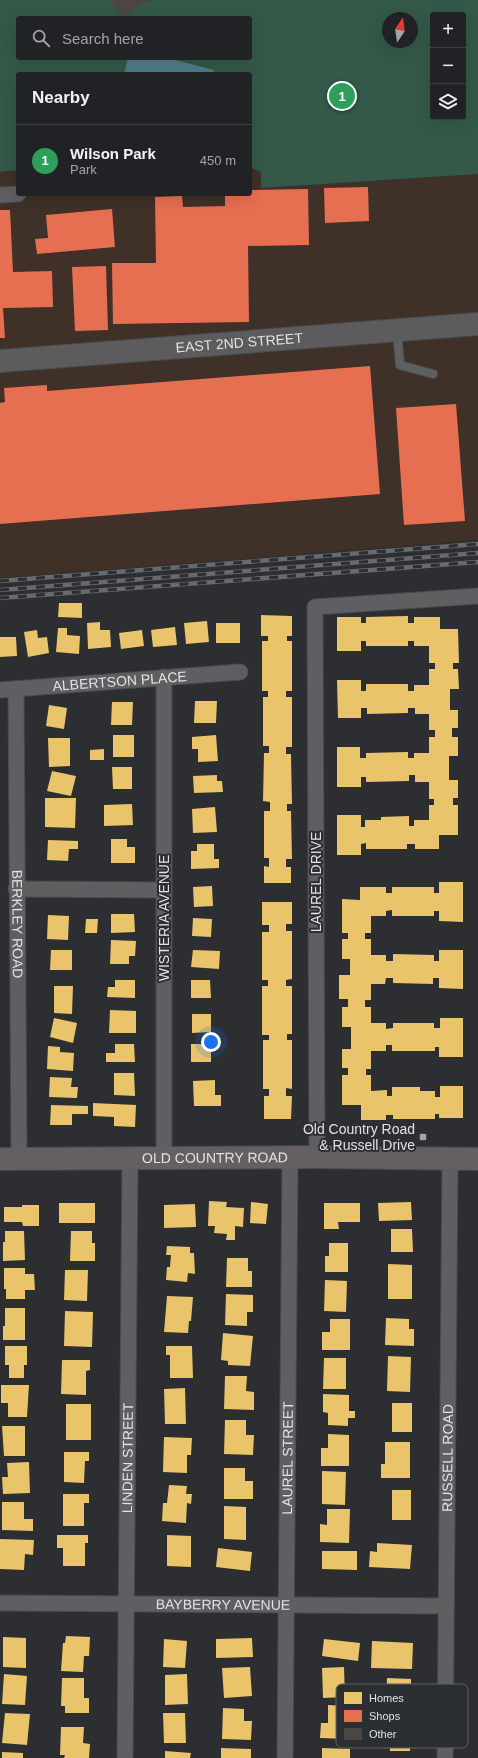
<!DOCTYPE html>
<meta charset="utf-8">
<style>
:root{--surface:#212225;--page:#2d2f32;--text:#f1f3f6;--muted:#a2a4a7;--line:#3e3f42;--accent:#1a73e8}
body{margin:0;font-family:Arial,sans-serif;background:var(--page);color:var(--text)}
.controls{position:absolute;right:12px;top:12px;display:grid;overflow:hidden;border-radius:4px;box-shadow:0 4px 16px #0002}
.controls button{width:36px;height:36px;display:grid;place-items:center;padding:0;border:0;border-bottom:1px solid var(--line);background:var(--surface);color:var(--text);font:20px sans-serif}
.compass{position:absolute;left:382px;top:12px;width:36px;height:36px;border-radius:50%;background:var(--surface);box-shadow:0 4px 16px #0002;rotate:13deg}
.you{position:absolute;left:211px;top:1042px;width:14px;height:14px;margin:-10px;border:3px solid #fff;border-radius:50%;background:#1a73e8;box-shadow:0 0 0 6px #1a73e833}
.badge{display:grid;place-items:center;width:26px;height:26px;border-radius:50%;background:var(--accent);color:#fff;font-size:13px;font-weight:700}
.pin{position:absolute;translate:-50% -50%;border:2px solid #fff;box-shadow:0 1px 4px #0006}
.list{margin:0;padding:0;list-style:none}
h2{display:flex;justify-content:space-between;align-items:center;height:52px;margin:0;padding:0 16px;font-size:17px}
h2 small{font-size:13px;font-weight:400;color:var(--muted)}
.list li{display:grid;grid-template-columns:26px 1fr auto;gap:12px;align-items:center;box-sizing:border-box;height:72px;padding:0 16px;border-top:1px solid var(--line)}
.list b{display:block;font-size:15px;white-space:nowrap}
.list p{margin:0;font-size:13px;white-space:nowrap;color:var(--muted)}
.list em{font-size:13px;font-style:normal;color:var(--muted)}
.icon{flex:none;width:22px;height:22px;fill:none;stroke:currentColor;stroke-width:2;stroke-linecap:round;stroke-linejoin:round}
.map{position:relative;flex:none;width:478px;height:1758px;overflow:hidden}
.search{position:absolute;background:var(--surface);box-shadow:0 4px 16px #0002;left:16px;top:16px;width:236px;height:44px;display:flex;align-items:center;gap:10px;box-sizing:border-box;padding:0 14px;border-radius:4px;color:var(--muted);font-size:15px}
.panel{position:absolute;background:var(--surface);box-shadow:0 4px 16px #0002;left:16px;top:72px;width:236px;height:124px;border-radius:4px}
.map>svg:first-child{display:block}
.industrial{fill:#3f3128}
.green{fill:#345948;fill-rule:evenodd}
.water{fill:#4f7d8b}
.homes{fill:#e9c46a}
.shops{fill:#e76f51}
.building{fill:#4a4743}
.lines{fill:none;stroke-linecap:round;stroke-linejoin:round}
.lane-casing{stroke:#4a4b4d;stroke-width:10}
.street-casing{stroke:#4a4b4d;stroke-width:17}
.secondary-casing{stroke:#4a4b4d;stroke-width:24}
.primary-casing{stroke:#4a4b4d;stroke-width:24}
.lane{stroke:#5d5f60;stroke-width:8}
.street{stroke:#5d5f60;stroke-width:15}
.secondary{stroke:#5c5b5d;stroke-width:22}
.primary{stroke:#646062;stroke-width:22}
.rail-casing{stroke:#686a6b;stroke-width:4.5}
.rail{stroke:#2b2e32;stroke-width:3;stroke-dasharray:9;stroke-linecap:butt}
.poi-dot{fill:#a1a3a5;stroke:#2b2e32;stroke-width:1.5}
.labels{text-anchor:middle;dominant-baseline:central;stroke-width:4;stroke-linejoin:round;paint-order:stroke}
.street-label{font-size:14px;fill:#e0e2e4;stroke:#2b2e32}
.poi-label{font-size:14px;fill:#e0e2e4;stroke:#2b2e32;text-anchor:end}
.key{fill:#2b2e32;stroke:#616467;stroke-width:1}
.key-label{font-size:11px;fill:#e0e2e4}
</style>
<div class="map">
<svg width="478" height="1758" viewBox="0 0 478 1758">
<rect width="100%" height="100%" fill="#2c2e31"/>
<!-- industrial -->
<path class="industrial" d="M250,167l11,5 1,16 216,-14v366l-478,38v-406l18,-2v24h232z"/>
<!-- green -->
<path class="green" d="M0,0h478v174l-217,14v-16l-11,-5v-93h-232v96l-18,2zM433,15h30v102h-30zM18,18h232v40h-232zM388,18h24v24h-24z"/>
<!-- water -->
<path class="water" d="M128,58h39l47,12 -1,4h-89z"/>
<!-- homes -->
<path class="homes" d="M59,603h23v15l-24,-1z
M261,615l31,1v20h-5v5h5v50h-6v6h6v50h-6v7h5l1,50h-5v7h4l1,48h-6v8h5v16h-27v-17l5,1v-9h-5v-47h6v-9l-7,-1 1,-48h5v-7h-6v-49h5v-6h-6v-50h6v-5h-7z
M408,616v7h6v-6h26v12h18l1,34h-6v6h5l1,20h-9v21h8v18h-6v9h6v19h-9v24h9v18h-5v7h5v30h-19v14h-24v-5h-8v5h-41v-6l-5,1v11h-24v-40h24v12h4v-7h16v-3l28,-1v10h5v-6h15v-15h5v-6h-5v-17h-14v-7h-6v6l-43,1v-5h-5v10h-24v-40h23v11h6v-5l42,-1v6h6v-5h15v-16h6v-7h-6v-16h-14v-6h-7v5l-41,1v-6h-6v10h-23l-1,-38h24v11h5v-7h42v7h6v-6h15v-16h6v-6h-6v-17h-15v-5h-6v5h-42v-5h-5v10h-24v-34h24v6h5v-6z
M207,621l2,21 -23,2 -2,-21z
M100,622v8h10l1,17 -23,2 -1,-26z
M216,623h24v20h-24z
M175,627l2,18 -24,2 -2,-17z
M58,628h9v7l13,1 -1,18 -23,-2z
M37,630l1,8 9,-1 2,16 -21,4 -4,-25z
M142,630l2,16 -23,3 -2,-16z
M0,637h16l1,19 -17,1z
M195,701h22l-1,22h-22z
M112,702h21l-1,23h-21z
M49,705l18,3 -3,21 -18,-3z
M113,735h21v22h-21z
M216,735l2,26 -20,1v-13h-6v-12z
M48,738h22v28l-21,1z
M104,749v11h-14v-10z
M112,767h20v22h-19z
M52,771l24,5 -5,20 -24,-5z
M217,775v6h5l1,11 -29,1 -1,-17z
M45,798h31l-1,30 -30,-1z
M132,804l1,21 -29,1v-21z
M215,807l2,25 -24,1 -1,-24z
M111,839h16v8h8v16h-24z
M48,840l30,1v8h-9l-1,12 -21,-1z
M197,844h17v15h5v9l-28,1v-18h6z
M439,882h24v40l-24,-1v-10h-5v5h-42v-6l-6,1v5h-15v17h-6v6h6v16h15v6h7v-7l41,1v6h5v-11h24v39l-24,-1v-10h-6v6l-40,-1v-5h-7l-1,6h-14v16h-6v7h6v16h15v6l7,-1v-5h41v5h6v-10h23v39h-24v-10h-4v4h-43v-6h-6v6h-15v18h-5v6h5v16l16,-1v6h5v-9h28v4h15v6h5v-11h23v32h-24v-4h-4v5h-42v-4h-7v5h-25v-15h-19v-30h6v-7h-6v-19h9v-22h-9v-20h6v-8h-9v-24h11v-16h-8v-20h6v-6h-6v-34l18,1v-13h26v6h6v-6h42v6h5z
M212,886l1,20 -19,1 -1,-20z
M262,902h30v22h-6v7h6v48l-6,1v6h6v48h-5v6h5v49l-6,-1v8h6l-1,23h-27v-23h5v-7h-6v-49h6v-5h-7v-49h6v-6h-6v-48h7v-7h-7z
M111,914h23l1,18 -24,1z
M48,915l21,1 -1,24 -21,-1z
M193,918l19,1 -1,18 -19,-1z
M86,919h12l-1,14h-12z
M111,940l25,1 -1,15h-6v8h-19z
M51,950h21v20h-22z
M193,950l27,1 -1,18 -28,-2z
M115,980h20v18l-28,-1 1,-10h7z
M191,980h19l1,18h-20z
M54,986h19l-1,28 -18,-1z
M110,1010l26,1v22h-27z
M192,1014h19v18l-19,1z
M54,1018l23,5 -4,20 -23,-6z
M115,1044h19l1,18h-29v-9h9z
M191,1044h20v18h-20z
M48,1046l12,1v5l14,1 -1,18 -26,-2z
M114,1073h20l1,23 -21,-1z
M50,1077l22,1 -1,9h7l-1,11 -28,-1z
M215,1080v15h6v11h-27l-1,-25z
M93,1103l43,2 -1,22 -21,-1v-9l-21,-1z
M51,1105l37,1v8h-16v11h-22z
M209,1201l18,1 -1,5 18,1 -1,19 -8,-1v14h-9l1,-6 -13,-1 1,-7h-7z
M251,1202l17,2 -2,20 -16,-1z
M411,1202l1,18 -33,1 -1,-18z
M59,1203h36v20h-36z
M324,1203h36v19h-22l1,7h-15z
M195,1204l1,23 -32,1v-23z
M22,1205h17v21h-16l-1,-4h-18v-15h18z
M391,1229h21l1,23h-22z
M5,1231h19l1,29 -22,1v-19h2z
M71,1231h21v12h3v18h-25z
M329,1243h19v29h-23v-16h4z
M167,1246l23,1v6h4l1,21 -7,-1 -1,9 -21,-2 1,-13h3l1,-12h-5z
M227,1258h21v13h4v16h-26z
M388,1264l24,1v34h-24z
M4,1268h21v6h9l1,16h-10v9h-19v-10h-2z
M65,1270h23l-1,31 -23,-1z
M325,1280l22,1 -1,31 -22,-1z
M226,1294l27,1v17h-6v14l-22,-1z
M167,1296l26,1 -2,24h-2l-1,12 -24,-1z
M5,1308h20v32h-22v-14h2z
M65,1311l28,1 -1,35 -28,-1z
M386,1318l23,1v10h5v17l-29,-1z
M330,1319h20v31h-28v-18h8z
M223,1333l30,3 -3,30 -22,-1v-4l-7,-1z
M5,1346h22v19h-3v13h-15v-13h-4z
M166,1346h26l1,32h-23v-23h-4z
M388,1356l23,1 -1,35 -23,-1z
M324,1358h22v31h-23z
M62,1360h28v10l-4,1v24l-25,-1z
M225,1376h22l-1,15 8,1v18l-30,-1z
M1,1385h28l-2,32h-19v-14h-7z
M185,1388l1,36h-21l-1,-35z
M323,1394l26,1v16h6v7h-7v8l-20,-1v-12l-5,-1z
M392,1403h20v29h-20z
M66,1404h25v36h-25z
M225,1420h21v15h8l-1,20 -29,-1z
M2,1426h23v30h-21z
M328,1434l21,1v31h-28v-18h7z
M164,1437l28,1 -1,17h-4v18l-24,-1z
M385,1442h25v36h-29v-14h4z
M64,1452h25v9h-4l-1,22 -20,-1z
M29,1462l1,31 -27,1 -1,-17h6l-1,-14z
M224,1468h21v13h8v18h-29z
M322,1471l24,1 -1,33 -23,-1z
M169,1485l18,1 -1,8h6l-1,10 -4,-1 -1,20 -24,-2 1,-18h4z
M392,1490h19v30h-19z
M63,1494h26v9h-5v23h-21z
M2,1502h22v17h9v12l-31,-1z
M224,1506l22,1v33l-22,-1z
M327,1509h23l-1,34 -29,-1v-18l7,1z
M57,1535h31v8h-3v23h-22v-18h-6z
M167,1535l24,1v31l-24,-1z
M0,1539l34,1 -1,15 -8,-1 -1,16 -24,-1z
M377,1543l35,2 -2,24 -41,-2 1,-16 7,1z
M218,1548l34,4 -2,19 -34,-4z
M322,1551h35v19l-35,-1z
M66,1636l24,1 -1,19h-5l-1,16 -22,-1 2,-28h2z
M3,1637l23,1v30l-23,-1z
M252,1638l1,19 -37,1v-19z
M164,1639l23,2 -2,27 -22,-1z
M324,1639l36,4 -2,18 -36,-5z
M372,1641l41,2 -1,26 -41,-1z
M250,1667l2,29 -28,2 -2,-30z
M344,1667l1,30 -22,1 -1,-30z
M4,1674l23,2 -2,29 -23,-1z
M187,1674l1,30 -23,1v-30z
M62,1678h22v20h5v15h-24v-7h-4z
M387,1678l24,1v34h-25z
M328,1705l19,1v33l-27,-1 1,-15h7z
M223,1708l21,1v12h8l-1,19 -29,-1z
M5,1713l25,1 -3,31 -25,-2z
M163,1713h22l1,30h-22z
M389,1722h20l1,29h-20z
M61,1727h23l-1,16 7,1 -1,14h-25l1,-3h-5z
M221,1748l30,1v9h-30z
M322,1748l28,1v9h-28z
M165,1751l26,2 -1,5h-25z
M2,1752l21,1v5h-21z"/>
<!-- shops -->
<path class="shops" d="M368,187l1,34 -44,2 -1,-35z
M308,189l1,56 -61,1 1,76 -136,2 -1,-61h44l-1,-66 27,-1 1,11 42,-1v-12h25v-4z
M112,209l3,38 -78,7 -2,-15 13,-1 -2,-23z
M0,210h10l3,62 39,-1 1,36 -50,1 2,30h-5z
M106,266l2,64 -33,1 -3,-64z
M370,366l10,128 -380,30v-121l5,-1 -1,-14 43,-3v6z
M456,404l9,117 -61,4 -8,-117z"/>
<!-- building -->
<path class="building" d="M110,0h42l-7,3 -1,-1 -21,16z"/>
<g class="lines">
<!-- lane casing -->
<g class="lane-casing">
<path id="lane" d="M397,331l3,34 33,9"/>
</g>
<!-- street casing -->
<g class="street-casing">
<g id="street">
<path d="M0,195l18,-1"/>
<path d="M164,677v481"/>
<path id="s1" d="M16,689l3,469"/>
<path id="s2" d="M0,690l240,-18"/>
<path d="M16,889l148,1"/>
<path d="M317,1157l-2,-550 163,-11"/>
<path id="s3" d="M0,1603l446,3"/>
<path id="s4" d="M125,1758l5,-600"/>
<path id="s5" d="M285,1758l5,-600"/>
<path id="s6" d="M445,1758l5,-600"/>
</g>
</g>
<!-- secondary casing -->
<g class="secondary-casing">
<g id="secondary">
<path id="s7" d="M0,361l478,-37"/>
</g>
</g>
<!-- primary casing -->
<g class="primary-casing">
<g id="primary">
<path id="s8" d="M0,1159l317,-2 161,2"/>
</g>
</g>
<!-- lane -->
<use href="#lane" class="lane"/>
<!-- street -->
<use href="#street" class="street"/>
<!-- secondary -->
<use href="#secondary" class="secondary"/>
<!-- primary -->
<use href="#primary" class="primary"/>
<!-- rail casing -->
<g class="rail-casing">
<path id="rail" d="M0,581l478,-37
M0,590l478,-37
M0,598l478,-36"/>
</g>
<!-- rail -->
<use href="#rail" class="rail"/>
</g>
<!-- markers -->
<rect class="poi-dot" x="419" y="1133" width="8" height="8" rx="2"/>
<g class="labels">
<!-- street labels -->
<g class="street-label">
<text stroke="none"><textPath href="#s7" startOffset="240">EAST 2ND STREET</textPath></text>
<text stroke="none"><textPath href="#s2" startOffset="120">ALBERTSON PLACE</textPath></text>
<text transform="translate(316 882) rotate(-90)">LAUREL DRIVE</text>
<text transform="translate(164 918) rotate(-90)">WISTERIA AVENUE</text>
<text stroke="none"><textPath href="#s1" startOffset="235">BERKLEY ROAD</textPath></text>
<text stroke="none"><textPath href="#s8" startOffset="215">OLD COUNTRY ROAD</textPath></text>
<text stroke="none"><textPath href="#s4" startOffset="300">LINDEN STREET</textPath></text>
<text stroke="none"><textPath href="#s5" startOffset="300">LAUREL STREET</textPath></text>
<text stroke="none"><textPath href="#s6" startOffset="300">RUSSELL ROAD</textPath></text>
<text stroke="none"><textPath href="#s3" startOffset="223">BAYBERRY AVENUE</textPath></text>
</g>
<!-- poi labels -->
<g class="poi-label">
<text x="415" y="1129">Old Country Road<tspan x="415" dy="16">&amp; Russell Drive</tspan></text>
</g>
</g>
<!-- legend -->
<rect x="336" y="1684" width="132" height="64" rx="6" class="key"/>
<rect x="344" y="1692" width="18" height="12" fill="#e9c46a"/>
<rect x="344" y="1710" width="18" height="12" fill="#e76f51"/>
<rect x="344" y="1728" width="18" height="12" fill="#4a4743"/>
<g class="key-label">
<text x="369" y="1702">Homes</text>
<text x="369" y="1720">Shops</text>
<text x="369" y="1738">Other</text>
</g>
</svg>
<div class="controls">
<button>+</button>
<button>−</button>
<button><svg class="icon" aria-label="layers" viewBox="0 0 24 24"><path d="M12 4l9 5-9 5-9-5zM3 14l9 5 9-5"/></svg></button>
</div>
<svg class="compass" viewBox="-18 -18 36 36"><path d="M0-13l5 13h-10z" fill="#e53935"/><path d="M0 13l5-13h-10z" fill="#a2a4a7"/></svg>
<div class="you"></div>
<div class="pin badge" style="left:342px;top:96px;background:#2e9e5b">1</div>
<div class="search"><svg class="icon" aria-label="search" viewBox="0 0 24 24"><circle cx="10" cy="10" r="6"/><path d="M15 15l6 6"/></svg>Search here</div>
<section class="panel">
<h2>Nearby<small></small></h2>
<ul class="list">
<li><span class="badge" style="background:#2e9e5b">1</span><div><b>Wilson Park</b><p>Park</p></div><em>450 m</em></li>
</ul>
</section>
</div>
